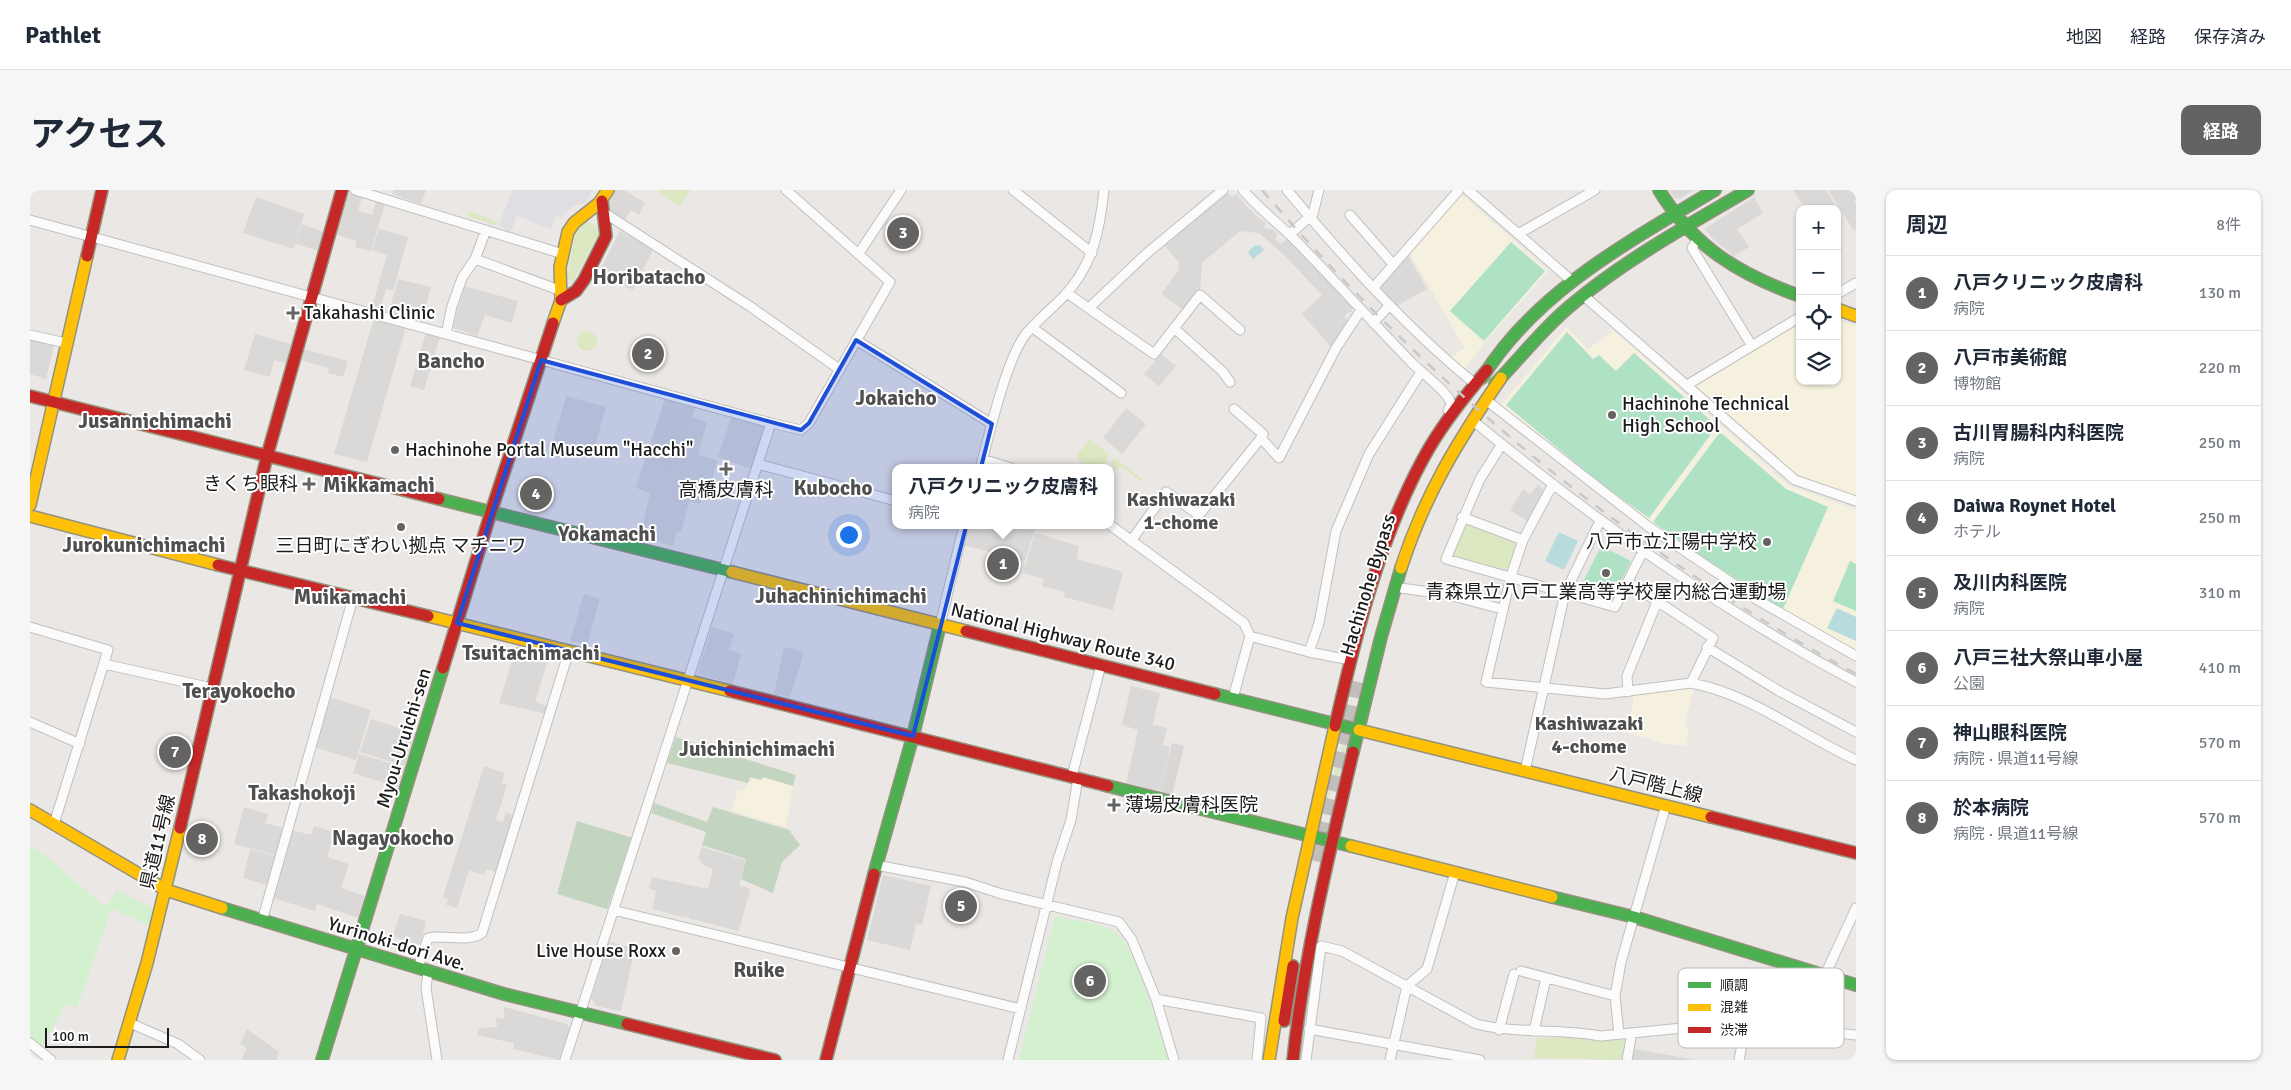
<!DOCTYPE html>
<html lang="ja">
<meta charset="utf-8">
<style>
:root{--surface:#fff;--page:#f6f6f7;--text:#1f2937;--muted:#747a83;--line:#e0e1e3;--accent:#646362}
body{margin:0;font-family:Signika,"Noto Sans JP",sans-serif;background:var(--page);color:var(--text)}
.controls{position:absolute;right:15px;top:15px;display:grid;overflow:hidden;border-radius:10px;box-shadow:0 1px 4px #0004}
.controls button{width:45px;height:45px;display:grid;place-items:center;padding:0;border:0;border-bottom:1px solid var(--line);background:var(--surface);color:var(--text);font:25px sans-serif}
.scale{position:absolute;left:15px;bottom:12px;width:124px;box-sizing:border-box;padding-left:5px;border:2px solid #1c1c1c;border-top:0;font-size:14px;line-height:18px;white-space:nowrap;color:#1c1c1c;-webkit-text-stroke:4px #fff;paint-order:stroke}
.you{position:absolute;left:818px;top:344px;width:18px;height:18px;margin:-12px;border:4px solid #fff;border-radius:50%;background:#1a73e8;box-shadow:0 0 0 8px #1a73e833}
.badge{display:grid;place-items:center;width:32px;height:32px;border-radius:50%;background:var(--accent);color:#fff;font-size:16px;font-weight:700}
.pin{position:absolute;translate:-50% -50%;border:2px solid #fff;box-shadow:0 1px 5px #0006}
.popup{position:absolute;left:862px;top:274px;width:222px;height:65px;box-sizing:border-box;display:grid;place-content:center;border-radius:10px;background:var(--surface);filter:drop-shadow(0 1px 4px #0005);font-size:16px;white-space:nowrap;color:var(--muted)}
.popup b{font-size:19px;color:var(--text)}
.popup::after{content:'';position:absolute;left:50%;top:100%;margin-left:-10px;border:10px solid transparent;border-top-color:var(--surface)}
.list{margin:0;padding:0;list-style:none}
h2{display:flex;justify-content:space-between;align-items:center;height:65px;margin:0;padding:0 20px;font-size:21px}
h2 small{font-size:16px;font-weight:400;color:var(--muted)}
.list li{display:grid;grid-template-columns:32px 1fr auto;gap:15px;align-items:center;box-sizing:border-box;height:75px;padding:0 20px;border-top:1px solid var(--line)}
.list b{display:block;font-size:19px;white-space:nowrap}
.list p{margin:0;font-size:16px;white-space:nowrap;color:var(--muted)}
.list em{font-size:16px;font-style:normal;color:var(--muted)}
.icon{flex:none;width:28px;height:28px;fill:none;stroke:currentColor;stroke-width:2;stroke-linecap:round;stroke-linejoin:round}
.map{position:relative;flex:none;width:1826px;height:870px;overflow:hidden;border-radius:10px}
header{display:flex;align-items:center;gap:30px;box-sizing:border-box;height:70px;padding:0 25px;background:var(--surface);border-bottom:1px solid var(--line)}
header strong{font-size:24px}
nav{display:flex;gap:28px;margin-inline-start:auto;font-size:18px}
.intro{display:flex;align-items:center;justify-content:space-between;box-sizing:border-box;height:120px;padding:0 30px}
h1{margin:0;font-size:35px}
.button{padding:12px 22px;border-radius:10px;background:var(--accent);color:#fff;font-size:18px;font-weight:700}
main{display:flex;gap:30px;padding:0 30px}
aside{flex:1;background:var(--surface);border-radius:10px;box-shadow:0 1px 4px #0004}
.map>svg:first-child{display:block}
.residential{fill:#d9d7d6}
.education{fill:#f5f1de}
.religious{fill:#d8d7d6}
.grass{fill:#dce8c2}
.cemetery{fill:#c3d5c0}
.park{fill:#d3f0cf}
.pitch{fill:#afe1c5}
.parking{fill:#dad9d8}
.plaza{fill:#dfdee3}
.water{fill:#b8dbde}
.lines{fill:none;stroke-linecap:round;stroke-linejoin:round}
.highway-tunnel{stroke:#c1bebc;stroke-width:16;stroke-dasharray:16 8;stroke-linecap:butt}
.street-casing{stroke:#c1c0bf;stroke-width:11}
.fast-casing{stroke:#94927d;stroke-width:14}
.slow-casing{stroke:#94927d;stroke-width:14}
.jam-casing{stroke:#94927d;stroke-width:14}
.street{stroke:#fcfbfb;stroke-width:9}
.fast{stroke:#4caf50;stroke-width:11}
.slow{stroke:#ffc107;stroke-width:11}
.jam{stroke:#c62828;stroke-width:11}
.rail{stroke:#c9c8c8;stroke-width:2.5;stroke-dasharray:10 10;stroke-linecap:butt}
.marked{fill:#1d4ed8;fill-opacity:0.2;stroke:#1d4ed8;stroke-width:4;stroke-linejoin:round}
.poi-dot{fill:#646362;stroke:#fff;stroke-width:2}
.labels{text-anchor:middle;dominant-baseline:central;stroke-width:4;stroke-linejoin:round;paint-order:stroke}
.poi-label{font-size:19px;fill:#1c1c1c;stroke:#fff;text-anchor:start}
.street-label{font-size:19px;fill:#1c1c1c;stroke:#fff}
.neighbourhood-label{font-size:20px;font-weight:bold;fill:#4f4f4f;stroke:#fff}
.quarter-label{font-size:21px;font-weight:bold;fill:#4f4f4f;stroke:#fff}
.key{fill:#fff;stroke:#bbb;stroke-width:1}
.key-label{font-size:14px;fill:#1c1c1c}
</style>
<header>
<strong>Pathlet</strong>
<nav><a>地図</a><a>経路</a><a>保存済み</a></nav>
</header>
<div class="intro"><h1>アクセス</h1><a class="button">経路</a></div>
<main>
<div class="map">
<svg width="1826" height="870" viewBox="0 0 1826 870">
<rect width="100%" height="100%" fill="#eae7e4"/>
<!-- residential -->
<path class="residential" d="M635,208l30,10 -21,65 -30,-10z"/>
<!-- education -->
<path class="education" d="M1430,3l88,78 -62,70 -23,30 -14,-13 16,-10 -57,-97z
M1770,130v61h37v-61l19,6v171l-60,-21 -103,-91z
M1536,137l22,22 26,-18 174,154 68,25v141l-106,-60 -44,-29 -111,-79 -94,-78z
M1665,496l-10,35 4,13 -3,12 -21,-2 -37,-11 6,-38z
M732,587l31,9 -7,41 -54,-16 6,-21 5,1 2,-5 9,-8 7,2z"/>
<!-- religious -->
<path class="religious" d="M1142,553l12,3 -12,49 -12,-4z"/>
<!-- grass -->
<path class="grass" d="M630,0h31l-12,16 -21,-14z
M439,22h4l26,11 -4,2 -26,-8 -2,-3z
M556,31l9,4 4,9 -28,50 -4,-7 9,-47z
M547 151a10 10 0 1 1 20 0a10 10 0 1 1-20 0Z
M1060,249l20,16 -5,6 1,7h-20l-10,-12z
M1085,268l27,21 -1,2 -21,-15 -5,6 -4,-10z
M1436,331l51,20 2,2 -10,24 -4,3 -52,-12 -2,-4z
M1313,553l3,4 -7,25 -18,46z
M1553,847l14,4 25,-3 3,3 -3,19 -88,-2 3,-20z"/>
<!-- cemetery -->
<path class="cemetery" d="M646,547l120,38 -3,11 -30,-9 -2,3 -11,-3 -2,6 -81,-20z
M624,613l53,19 6,-15 76,23 11,15 -18,17 -9,31 -32,-14 5,-20 -44,-14 4,-13 -55,-19z
M547,631l56,17 -26,71 -50,-15z"/>
<!-- park -->
<path class="park" d="M0,656l16,10 58,50 6,-4 6,-12 39,19 -4,17 -38,-17 -3,3 -33,96 -11,-4 -25,45 -11,-11z
M1025,726c19,5 44,6 60,16 21,13 45,102 53,128h-149z"/>
<!-- pitch -->
<path class="pitch" d="M1481,52l34,29 -61,70 -34,-30z
M1537,142l26,27 6,-4 17,16 18,-18 83,73 -68,92 -53,-38 -90,-75z
M1690,242l66,57 42,18 -45,102 -79,-51 -51,-36z
M1571,356l30,15 -20,40 -30,-15z
M1820,371l6,3v47l-23,-10z"/>
<!-- parking -->
<path class="parking" d="M364,0h32l-5,14 -29,-10z
M584,0h10l21,13 -6,12 -8,-5 -7,11 -19,-12z
M1639,0h25l-15,9 -5,-1z
M1763,0h33l10,17 -31,2z
M1798,0h28v10l-2,2 2,3v24l-2,2z
M319,3l13,4 -4,14 14,4 4,-14 9,3 -14,47 -16,-4 2,-6 -20,-6z
M1198,3l4,4 4,-3 20,22 10,7 -2,5 9,1 4,5 -1,5 5,5 6,-5 65,67v6l-5,1 -3,4 4,4 -17,26 -29,-33 20,-19 -37,-39 -26,-23 -19,-2 -38,32 -2,29 -15,19 -24,-17 18,-24v-8l-16,-18z
M226,7l48,17 -10,35 -51,-16z
M1724,7l9,16 -26,16 12,18 -15,9 -22,-18 -7,-9z
M272,34l22,8 -5,19 -23,-7z
M349,39l29,8 -15,54 -7,-2 -7,23 -8,-2 16,-55 -15,-5z
M590,41l34,17 -21,42 -34,-17z
M1377,63l20,36 -30,17 -18,-20z
M368,89l33,8 -10,36 -33,-8z
M434,96l54,15 -6,22 -27,-8 -8,21 -24,-8z
M344,128l32,9 -39,135 -33,-8z
M396,143l14,4 -16,53 -14,-4z
M225,144l39,11 -6,19 -14,-4 -4,17 -26,-7z
M0,150l24,5 -8,34 -16,-5z
M273,159l45,12 -5,16 -15,-4 1,-5 -29,-8z
M1131,164l15,12 -17,20 -15,-12z
M536,206l40,11 -13,46 -40,-11z
M1096,218l20,16 -24,30 -19,-16z
M702,226l34,11 -14,42 -34,-12z
M662,227l15,5 -9,33 20,5 -6,19 -5,-1 -7,26 -11,-3 -8,32 -4,-1 -4,14 -33,-9 10,-44 -14,-5 8,-25 30,10z
M1508,294l7,8 -16,30 -19,-12 13,-21 7,5z
M938,335h65l2,4 -10,32 -62,-16z
M1005,343l44,13 -2,13 46,13 -10,38 -49,-13 1,-5 -23,-6 2,-7 -21,-6z
M554,404l16,5 -13,46 -17,-4z
M682,437l22,7 -5,16 12,4 -8,30 -36,-10z
M487,455l33,9 -15,48 14,5 -3,7 -47,-11z
M754,457l20,5 -14,45 -16,-3z
M1101,496l29,7 -7,32 14,3 -4,17 7,2 -10,44 -34,-8 12,-53 -16,-5z
M299,507l42,13 -15,50 -42,-13z
M341,529l47,15 -10,33 -48,-15z
M329,564l48,14 -6,20 -48,-15z
M454,576l21,7 -3,10 5,2 -11,35 7,2 3,-10 8,3 -18,57 -10,-3 -2,6 -15,-5 -12,38 -11,-3 2,-6 -5,-2z
M214,617l24,7 -3,9 18,5 -7,27 -42,-11z
M284,636l21,6 -8,25 22,7 -8,24 27,9 -7,22 -44,-15 -2,7 -42,-13 19,-68 19,5z
M672,657l43,13 -6,25 11,4 -11,42 -51,-13 2,-11 -3,11 -35,-9 4,-18 -7,-3 3,-11 56,12 5,-20 -8,-3 -7,-8z
M220,659l25,7 -8,29 -24,-7z
M853,685l48,11 -9,39 -6,-1 -6,26 -43,-10z
M370,724l26,7 -6,24 -27,-9z
M579,752l26,6 -14,63 -25,-5 -5,-8z
M474,817l63,17 3,6 -10,30 -47,-11 1,-6 -37,-8 2,-7 18,-1 -1,-9 8,1z
M217,839l32,23 -3,8h-35l6,-12 -7,-4z
M1604,859l62,11h-64z"/>
<!-- plaza -->
<path class="plaza" d="M483,0h79l-6,12 -13,4 -12,11 -5,-1 -5,13 -34,-13 -6,16 -13,-6z"/>
<!-- water -->
<path class="water" d="M1230,55l4,5 -11,9 -5,-7 6,-6z
M1529,342l19,9 -14,29 -19,-9z
M1807,418l19,9v24l-29,-13z"/>
<g class="lines">
<!-- highway-tunnel -->
<path class="highway-tunnel" d="M1285,671l43,-182"/>
<!-- street casing -->
<g class="street-casing">
<path id="street" d="M325,0l208,64
M983,0l79,63
M1213,0c17,20 39,36 57,55 38,39 75,80 113,119 9,9 38,30 38,41l-3,5
M1257,0c57,68 118,137 187,193
M1438,0l105,92
M573,22l148,95 88,62
M1320,25l43,49
M0,30l741,203 -206,637
M1260,44l23,-20 6,-24
M1488,44l77,-44
M1668,48l-6,10 60,98
M829,63l42,-63
M445,69l84,31
M1344,97l85,-97
M1037,103l87,61 46,-59 40,35
M1807,104l19,-11
M1554,106l211,184 61,21
M1059,118l57,-54 77,-64
M1343,133l17,-18
M1003,138l88,65
M1144,138l48,43 8,11
M416,144l6,-28 10,-28 13,-19 11,-29
M0,145l36,8
M826,150l136,84
M1657,195l113,-68
M1456,210l163,127 107,72 100,57
M1204,219l29,25 -2,4
M1442,230c121,99 246,189 384,262
M741,233l30,7 8,-7 81,-141 -104,-92
M1472,254l-22,35 -34,80 169,48 28,-56
M952,269l29,9
M728,274l138,37
M950,278c10,-35 25,-105 45,-133 12,-15 28,-27 40,-40 28,-30 35,-66 39,-105
M1523,294l-30,56 -12,36 -25,106 119,12 86,-11
M1432,327l61,23
M1080,335l134,98 6,13
M1101,351l35,-49 33,23 62,-77 18,20 57,-110 25,-38
M1598,392l85,56 -22,45c60,11 110,52 165,77
M1371,398l48,7 53,14
M910,435l24,-100
M0,437l78,23 -54,174
M1677,457l72,44 77,41
M1279,462l36,7
M74,474l108,24
M1598,502l-1,-16 30,-74
M1203,508l17,-62 59,16 10,-29 17,-92 33,-77 52,-82
M0,532l50,22
M1495,581l40,-178 35,-72
M1042,586l29,-111
M846,675l89,17 37,12 117,28 13,18 24,59 18,61
M583,720l408,99
M232,731l91,-323
M388,778l10,-30c16,-4 40,5 54,-5l87,-282
M1491,781l94,25
M398,782l-2,16 11,72
M1795,785l31,-67
M1126,809l105,19 -4,42
M100,833l48,21 22,16
M1279,839l171,31
M1469,840l15,-56
M1504,841l12,-53
M1589,844l-4,-38 6,-34 45,-157
M0,853l21,17
M978,870l49,-198 14,-42 7,-42
M1276,870l15,-114 21,5 134,73c41,10 83,4 125,12l132,-13 123,12
M1360,870l17,-74 20,-17 28,-97
M1597,870l5,-27
M1709,870l7,-36"/>
</g>
<!-- fast casing -->
<g class="fast-casing">
<path id="fast" d="M1629,0c35,57 79,84 141,106
M1452,188c54,-87 148,-137 233,-188
M1465,194c27,-28 50,-58 80,-82 53,-44 114,-77 173,-112
M409,309l293,73
M1185,504l144,36
M1323,562l28,-115 20,-69
M1078,596l243,60
M844,684l39,-138 27,-111
M1522,707l82,20 222,68
M192,718l282,86 123,30
M292,870l121,-392"/>
</g>
<!-- slow casing -->
<g class="slow-casing">
<path id="slow" d="M1807,119l19,7
M523,133l8,-23 -1,-33 8,-35 6,-9 25,-20 9,-13
M0,315l57,-249
M0,326l188,49
M1371,378c24,-74 57,-127 100,-190
M702,382l234,59
M398,426l302,75
M1329,540l352,87
M0,620l136,80 56,18
M1321,656l201,51
M88,870l29,-97 33,-135
M1239,870l23,-142 43,-192"/>
</g>
<!-- jam casing -->
<g class="jam-casing">
<path id="jam" d="M57,66l15,-66
M531,110l15,-9 8,-11 22,-44 -4,-35
M0,206l409,103
M237,266l75,-266
M461,322l62,-189
M188,375l210,51
M936,441l249,63
M413,478l48,-156
M700,501l378,95
M1305,536c21,-91 43,-184 88,-267 17,-32 40,-61 64,-89
M1681,627l145,36
M150,638l87,-372
M1254,831l9,-55
M597,834l148,36
M796,870l48,-186
M1263,870c11,-104 36,-206 60,-308"/>
</g>
<!-- street -->
<use href="#street" class="street"/>
<!-- fast -->
<use href="#fast" class="fast"/>
<!-- slow -->
<use href="#slow" class="slow"/>
<!-- jam -->
<use href="#jam" class="jam"/>
<!-- rail -->
<path class="rail" d="M1232,0c168,196 367,361 594,484"/>
</g>
<!-- marked area -->
<path class="marked" d="M826,150l136,84 -79,312 -456,-113 84,-263 260,70 8,-7z"/>
<!-- markers -->
<g class="poi-dot">
<path d="M260.5 115.5h5v5h5v5h-5v5h-5v-5h-5v-5h5z"/>
<circle cx="1582" cy="225" r="5"/>
<circle cx="365" cy="260" r="5"/>
<path d="M693.5 271.5h5v5h5v5h-5v5h-5v-5h-5v-5h5z"/>
<path d="M276.5 286.5h5v5h5v5h-5v5h-5v-5h-5v-5h5z"/>
<circle cx="371" cy="337" r="5"/>
<circle cx="1737" cy="352" r="5"/>
<circle cx="1576" cy="383" r="5"/>
<path d="M1081.5 607.5h5v5h5v5h-5v5h-5v-5h-5v-5h5z"/>
<circle cx="646" cy="761" r="5"/>
</g>
<g class="labels">
<!-- poi labels -->
<g class="poi-label">
<text x="274" y="123">Takahashi Clinic</text>
<text x="1592" y="214">Hachinohe Technical<tspan x="1592" dy="22">High School</tspan></text>
<text x="375" y="260">Hachinohe Portal Museum "Hacchi"</text>
<text x="268" y="294" text-anchor="end">きくち眼科</text>
<text x="696" y="300" text-anchor="middle">高橋皮膚科</text>
<text x="1727" y="352" text-anchor="end">八戸市立江陽中学校</text>
<text x="371" y="356" text-anchor="middle">三日町にぎわい拠点 マチニワ</text>
<text x="1576" y="402" text-anchor="middle">青森県立八戸工業高等学校屋内総合運動場</text>
<text x="1095" y="615">薄場皮膚科医院</text>
<text x="636" y="761" text-anchor="end">Live House Roxx</text>
</g>
<!-- street labels -->
<g class="street-label">
<text transform="translate(1338 395) rotate(-73)">Hachinohe Bypass</text>
<text transform="translate(1033 447) rotate(14)">National Highway Route 340</text>
<text transform="translate(374 548) rotate(-73)">Myou-Uruichi-sen</text>
<text transform="translate(1626 595) rotate(14)">八戸階上線</text>
<text transform="translate(128 652) rotate(-77)">県道11号線</text>
<text transform="translate(367 754) rotate(17)">Yurinoki-dori Ave.</text>
</g>
<!-- neighbourhood labels -->
<g class="neighbourhood-label">
<text x="1151" y="309">Kashiwazaki<tspan x="1151" dy="23">1-chome</tspan></text>
<text x="1559" y="533">Kashiwazaki<tspan x="1559" dy="23">4-chome</tspan></text>
</g>
<!-- quarter labels -->
<g class="quarter-label">
<text x="619" y="87">Horibatacho</text>
<text x="421" y="171">Bancho</text>
<text x="866" y="208">Jokaicho</text>
<text x="125" y="231">Jusannichimachi</text>
<text x="349" y="295">Mikkamachi</text>
<text x="803" y="298">Kubocho</text>
<text x="577" y="344">Yokamachi</text>
<text x="114" y="355">Jurokunichimachi</text>
<text x="811" y="406">Juhachinichimachi</text>
<text x="320" y="407">Muikamachi</text>
<text x="501" y="463">Tsuitachimachi</text>
<text x="209" y="501">Terayokocho</text>
<text x="727" y="559">Juichinichimachi</text>
<text x="272" y="603">Takashokoji</text>
<text x="363" y="648">Nagayokocho</text>
<text x="729" y="780">Ruike</text>
</g>
</g>
<!-- legend -->
<rect x="1648" y="778" width="166" height="80" rx="8" class="key"/>
<rect x="1658" y="792" width="23" height="6" fill="#4caf50"/>
<rect x="1658" y="814" width="23" height="7" fill="#ffc107"/>
<rect x="1658" y="837" width="23" height="6" fill="#c62828"/>
<g class="key-label">
<text x="1690" y="800">順調</text>
<text x="1690" y="822">混雑</text>
<text x="1690" y="845">渋滞</text>
</g>
</svg>
<div class="controls">
<button>+</button>
<button>−</button>
<button><svg class="icon" aria-label="locate" viewBox="0 0 24 24"><circle cx="12" cy="12" r="6"/><path d="M12 2v4M12 18v4M2 12h4M18 12h4"/></svg></button>
<button><svg class="icon" aria-label="layers" viewBox="0 0 24 24"><path d="M12 4l9 5-9 5-9-5zM3 14l9 5 9-5"/></svg></button>
</div>
<div class="scale">100 m</div>
<div class="you"></div>
<div class="pin badge" style="left:973px;top:374px">1</div>
<div class="popup"><b>八戸クリニック皮膚科</b>病院</div>
<div class="pin badge" style="left:618px;top:164px">2</div>
<div class="pin badge" style="left:873px;top:43px">3</div>
<div class="pin badge" style="left:506px;top:304px">4</div>
<div class="pin badge" style="left:931px;top:716px">5</div>
<div class="pin badge" style="left:1060px;top:791px">6</div>
<div class="pin badge" style="left:145px;top:562px">7</div>
<div class="pin badge" style="left:172px;top:649px">8</div>
</div>
<aside>
<h2>周辺<small>8件</small></h2>
<ul class="list">
<li><span class="badge">1</span><div><b>八戸クリニック皮膚科</b><p>病院</p></div><em>130 m</em></li>
<li><span class="badge">2</span><div><b>八戸市美術館</b><p>博物館</p></div><em>220 m</em></li>
<li><span class="badge">3</span><div><b>古川胃腸科内科医院</b><p>病院</p></div><em>250 m</em></li>
<li><span class="badge">4</span><div><b>Daiwa Roynet Hotel</b><p>ホテル</p></div><em>250 m</em></li>
<li><span class="badge">5</span><div><b>及川内科医院</b><p>病院</p></div><em>310 m</em></li>
<li><span class="badge">6</span><div><b>八戸三社大祭山車小屋</b><p>公園</p></div><em>410 m</em></li>
<li><span class="badge">7</span><div><b>神山眼科医院</b><p>病院 · 県道11号線</p></div><em>570 m</em></li>
<li><span class="badge">8</span><div><b>於本病院</b><p>病院 · 県道11号線</p></div><em>570 m</em></li>
</ul>
</aside>
</main>
